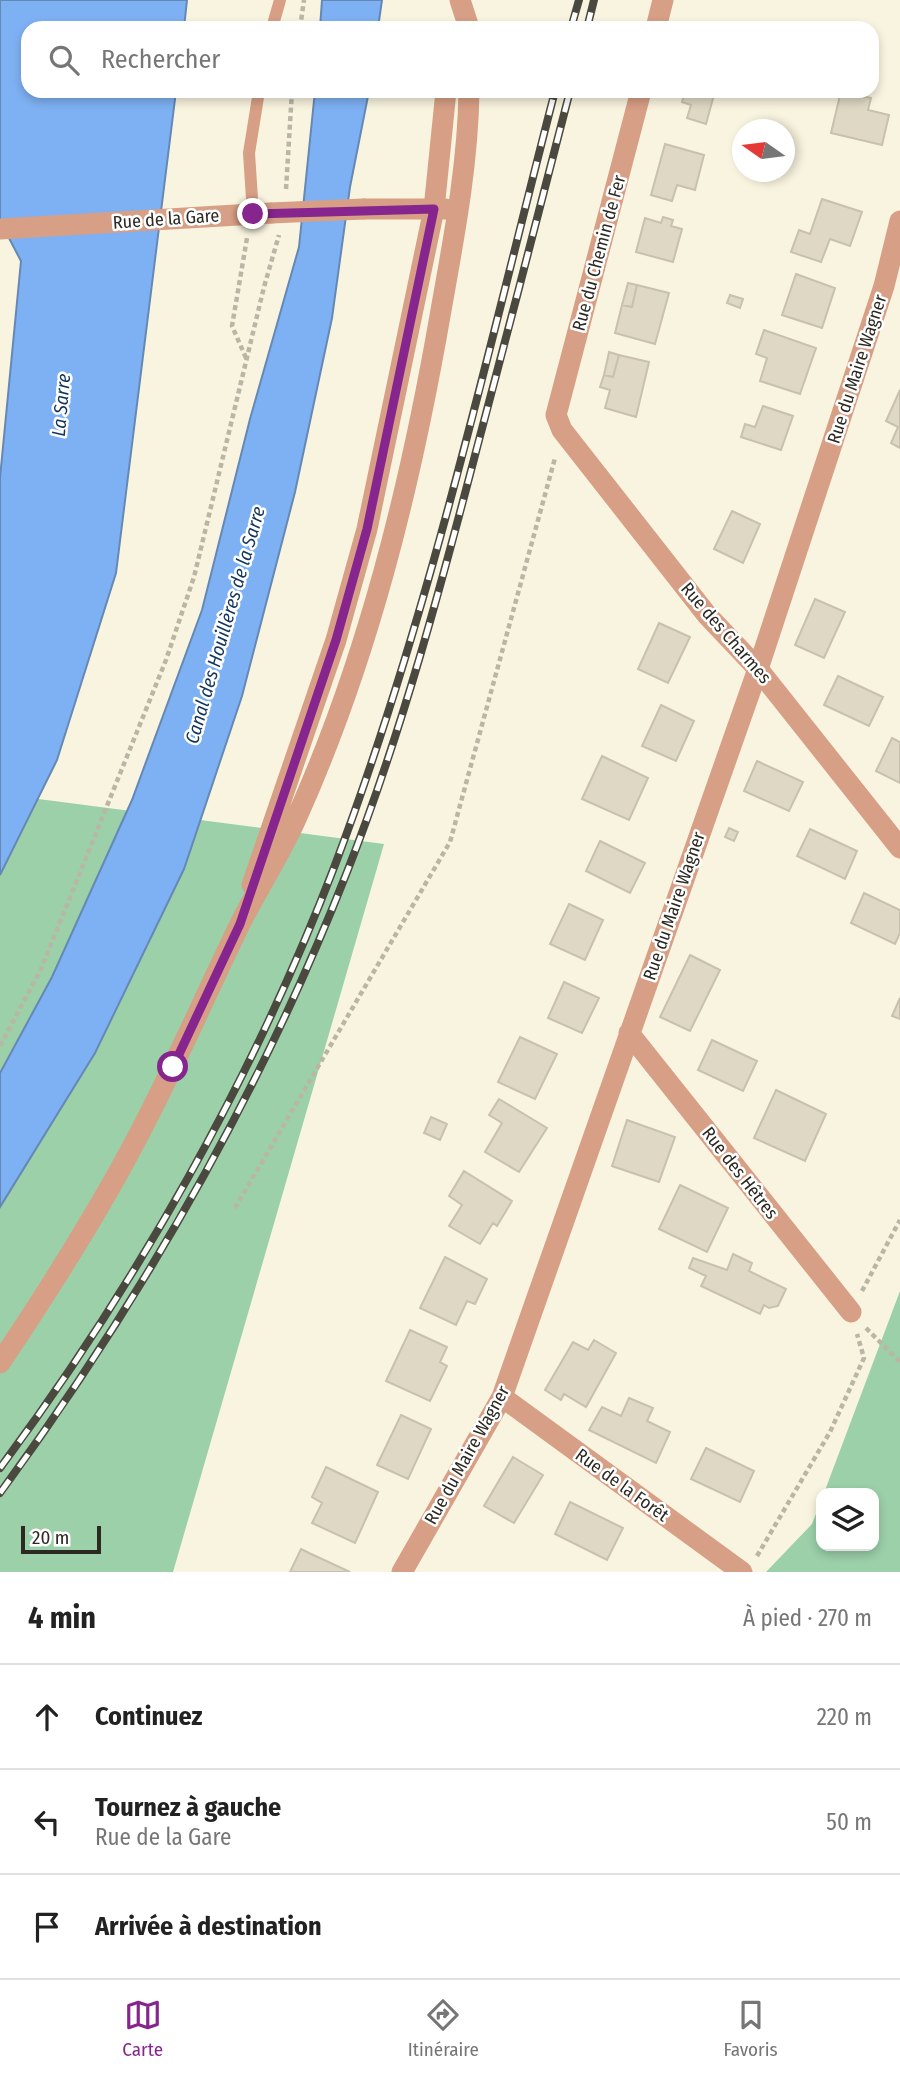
<!DOCTYPE html>
<html lang="fr">
<meta charset="utf-8">
<style>
:root{--surface:#fff;--page:#f6f6f6;--text:#222;--muted:#767676;--line:#e0e0e0;--accent:#87258e}
body{margin:0;font-family:"Fira Sans Condensed",sans-serif;background:var(--page);color:var(--text)}
.controls{position:absolute;right:21px;bottom:21px;display:grid;overflow:hidden;border-radius:14px;box-shadow:0 4px 10px #0003}
.controls button{width:63px;height:63px;display:grid;place-items:center;padding:0;border:0;border-bottom:2px solid var(--line);background:var(--surface);color:var(--text);font:35px sans-serif}
.compass{position:absolute;left:732px;top:119px;width:63px;height:63px;border-radius:50%;background:var(--surface);box-shadow:0 4px 10px #0003;rotate:284deg}
.scale{position:absolute;left:21px;bottom:18px;width:80px;box-sizing:border-box;padding-left:7px;border:4px solid #2b2921;border-top:0;font-size:19px;line-height:24px;white-space:nowrap;color:#2b2921;-webkit-text-stroke:5px #fff;paint-order:stroke}
.stop{position:absolute;width:21px;height:21px;margin:-16px;border:5px solid #87258e;border-radius:50%;background:#fff}
.stop.end{background:#87258e;border-color:#fff;box-shadow:0 2px 7px #0008}
.list{margin:0;padding:0;list-style:none}
h2{display:flex;justify-content:space-between;align-items:center;height:91px;margin:0;padding:0 28px;font-size:30px}
h2 small{font-size:23px;font-weight:400;color:var(--muted)}
.list li{display:grid;grid-template-columns:46px 1fr auto;gap:21px;align-items:center;box-sizing:border-box;height:105px;padding:0 28px;border-top:2px solid var(--line)}
.list b{display:block;font-size:26px;white-space:nowrap}
.list p{margin:0;font-size:23px;white-space:nowrap;color:var(--muted)}
.list em{font-size:23px;font-style:normal;color:var(--muted)}
.icon{flex:none;width:38px;height:38px;fill:none;stroke:currentColor;stroke-width:2;stroke-linecap:round;stroke-linejoin:round}
.map{position:relative;flex:none;width:900px;height:1572px;overflow:hidden}
.search{position:absolute;background:var(--surface);box-shadow:0 4px 10px #0003;left:21px;right:21px;top:21px;height:77px;display:flex;align-items:center;gap:18px;box-sizing:border-box;padding:0 24px;border-radius:21px;color:var(--muted);font-size:26px}
.sheet{height:406px;background:var(--surface)}
nav{display:flex;justify-content:space-around;align-items:center;box-sizing:border-box;height:98px;border-top:2px solid var(--line);background:var(--surface);font-size:19px;color:var(--muted)}
nav a{display:grid;justify-items:center;gap:4px}
nav .on{color:var(--accent)}
.map>svg:first-child{display:block}
.green{fill:#9bd0a9}
.water{fill:#7eb1f3;stroke:#6588b4;stroke-width:2}
.building{fill:#ded8c4;stroke:#c7c1ad;stroke-width:2}
.lines{fill:none;stroke-linecap:round;stroke-linejoin:round}
.path{stroke:#bab6a5;stroke-width:4.5;stroke-dasharray:5 3.5;stroke-linecap:butt}
.service{stroke:#d79f85;stroke-width:12}
.minor{stroke:#d79f85;stroke-width:21}
.tertiary{stroke:#d79f85;stroke-width:21}
.rail-casing{stroke:#4b493f;stroke-width:8}
.rail{stroke:#fff;stroke-width:5;stroke-dasharray:16;stroke-linecap:butt}
.tertiary-bridge{stroke:#d79f85;stroke-width:21}
.route{stroke:#87258e;stroke-width:9}
.labels{text-anchor:middle;dominant-baseline:central;stroke-width:5;stroke-linejoin:round;paint-order:stroke}
.street-label{font-size:18px;fill:#2b2921;stroke:#fff}
.water-label{font-size:19px;font-style:italic;fill:#12355e;stroke:#fff}
</style>
<div class="map">
<svg width="900" height="1572" viewBox="0 0 900 1572">
<rect width="100%" height="100%" fill="#f9f4df"/>
<!-- green -->
<path class="green" d="M0,794l384,50 -211,728h-173z
M900,1291v281h-134l46,-48 9,-23v45h53v-53h-50z"/>
<!-- water -->
<path class="water" d="M0,0h187l-3,28h-156v63h148l-60,482 -59,187 -57,115v-397l21,-217 -21,-40z
M322,0h60l-4,28h-58z
M315,91h54l-19,96 -18,131 -37,174 -53,204 -58,173 -89,184 -95,154v-134l52,-96 80,-177 70,-190 48,-191 49,-172z"/>
<!-- building -->
<path class="building" d="M679,91h36l-9,33 -19,-6 4,-13 -9,-3 2,-7z
M841,91l30,7 -3,12 21,5 -7,30 -51,-12z
M665,144l39,11 -9,35 -18,-5 -5,16 -21,-6z
M822,199l40,13 -12,34 -20,-7 -9,23 -30,-10 8,-22 11,4z
M663,217l10,3 -2,6 11,3 -9,33 -37,-10 9,-34 16,5z
M796,274l39,14 -13,40 -40,-13z
M628,283l9,2 -5,22 -10,-2z
M637,285l32,8 -14,51 -40,-11 7,-28 10,2z
M730,295l13,4 -3,9 -13,-5z
M764,330l52,18 -16,46 -40,-13 7,-23 -11,-4z
M609,352l10,3 -6,22 -9,-2z
M619,355l30,7 -13,55 -31,-9 5,-18 -10,-3 4,-12 9,2z
M900,390v58l-9,-5 7,-16 -12,-6z
M763,406l30,10 -12,34 -40,-13 4,-13 10,3z
M732,511l28,13 -17,39 -29,-14z
M815,599l30,13 -21,46 -29,-13z
M659,623l31,14 -22,46 -30,-14z
M838,676l45,21 -14,29 -45,-21z
M661,705l33,16 -18,40 -34,-15z
M892,738l8,4v41l-24,-12z
M602,756l46,22 -19,42 -47,-21z
M757,761l46,21 -14,29 -45,-20z
M729,828l9,4 -4,9 -9,-4z
M810,829l47,22 -12,28 -48,-23z
M600,841l45,22 -15,30 -44,-22z
M864,893l36,17v23l-5,11 -44,-21z
M569,904l34,16 -18,40 -35,-16z
M690,955l30,15 -30,61 -30,-14z
M564,982l35,16 -17,35 -34,-15z
M900,998v21l-8,-3z
M520,1037l37,17 -22,45 -37,-17z
M712,1040l45,21 -14,30 -45,-21z
M776,1090l50,24 -21,47 -51,-23z
M499,1099l48,29 -28,44 -34,-20 17,-29 -13,-8z
M431,1117l16,7 -7,16 -16,-7z
M627,1120l48,17 -16,45 -47,-16z
M464,1171l48,30 -15,25 -4,-3 -13,21 -31,-18 13,-21 -13,-9z
M680,1185l48,23 -21,44 -48,-23z
M733,1254l19,9 -3,8 37,18 -8,17 -9,2 -5,-3 -4,9 -59,-28 5,-10 -17,-8 4,-10 34,12z
M445,1257l42,22 -12,25 -8,-3 -11,24 -36,-17z
M410,1330l37,17 -7,15 7,4 -17,35 -44,-20z
M594,1340l22,13 -30,54 -22,-13 -3,6 -16,-10 28,-48 15,8z
M629,1398l24,10 -6,13 23,11 -14,31 -67,-33 13,-23 19,9z
M401,1415l30,14 -23,50 -31,-14z
M706,1448l48,23 -14,31 -49,-23z
M513,1457l30,18 -29,48 -30,-17z
M326,1467l52,25 -23,51 -43,-20 10,-20 -10,-6z
M570,1502l53,26 -16,32 -52,-26z
M301,1549l8,4 41,19h-60z"/>
<g class="lines">
<!-- path -->
<path class="path" d="M300,28l4,-28
M286,189l6,-98
M246,358l-14,-32 15,-88
M0,1046l41,-77 125,-309 28,-83 70,-290 15,-52
M235,1208l215,-366 105,-384
M862,1291l38,-71
M866,1328l34,34
M757,1556l73,-124 34,-74 -7,-24"/>
<!-- service -->
<path class="service" d="M272,28l8,-28
M253,214l-4,-61 10,-62"/>
<!-- minor -->
<path class="minor" d="M656,28l7,-28
M641,91l-85,324 6,15 145,185 51,54 142,179
M629,1033l222,279
M502,1397l240,175
M402,1572l100,-175 256,-728 126,-383 16,-65"/>
<!-- tertiary -->
<path class="tertiary" d="M460,0l9,28
M364,209h82
M0,229l271,-16
M252,885l84,-245 31,-111 67,-320 12,-118
M0,1363c41,-61 81,-124 117,-188 45,-80 81,-164 121,-247 18,-37 41,-71 58,-109 72,-160 114,-331 144,-503 13,-74 28,-149 29,-225"/>
<!-- rail casing -->
<g class="rail-casing">
<path id="rail" d="M571,28l8,-28
M587,28l7,-28
M0,1468c136,-183 253,-389 335,-603 95,-251 153,-515 220,-774
M0,1493c140,-191 260,-399 347,-621 55,-140 94,-286 132,-432 31,-116 61,-233 91,-349"/>
</g>
<!-- rail -->
<use href="#rail" class="rail"/>
<!-- tertiary-bridge -->
<path class="tertiary-bridge" d="M271,213l93,-4"/>
</g>
<g class="lines">
<!-- route -->
<path class="route" d="M173,1067l67,-143 96,-284 31,-111 67,-320 -181,5"/>
</g>
<g class="labels">
<!-- street labels -->
<g class="street-label">
<text transform="translate(166 219) rotate(-4)">Rue de la Gare</text>
<text transform="translate(599 253) rotate(-75)">Rue du Chemin de Fer</text>
<text transform="translate(857 369) rotate(-72)">Rue du Maire Wagner</text>
<text transform="translate(726 633) rotate(49)">Rue des Charmes</text>
<text transform="translate(674 906) rotate(-71)">Rue du Maire Wagner</text>
<text transform="translate(740 1173) rotate(52)">Rue des Hêtres</text>
<text transform="translate(467 1455) rotate(-61)">Rue du Maire Wagner</text>
<text transform="translate(622 1485) rotate(36)">Rue de la Forêt</text>
</g>
<!-- water labels -->
<g class="water-label">
<text transform="translate(61 405) rotate(-85)">La Sarre</text>
<text transform="translate(225 625) rotate(-74)">Canal des Houillères de la Sarre</text>
</g>
</g>
</svg>
<div class="controls">
<button><svg class="icon" aria-label="layers" viewBox="0 0 24 24"><path d="M12 4l9 5-9 5-9-5zM3 14l9 5 9-5"/></svg></button>
</div>
<svg class="compass" viewBox="-18 -18 36 36"><path d="M0-13l5 13h-10z" fill="#e53935"/><path d="M0 13l5-13h-10z" fill="#767676"/></svg>
<div class="scale">20 m</div>
<div class="stop" style="left:173px;top:1067px"></div>
<div class="stop end" style="left:253px;top:214px"></div>
<div class="search"><svg class="icon" aria-label="search" viewBox="0 0 24 24"><circle cx="10" cy="10" r="6"/><path d="M15 15l6 6"/></svg>Rechercher</div>
</div>
<section class="sheet">
<h2>4 min<small>À pied · 270 m</small></h2>
<ul class="list">
<li><svg class="icon" aria-label="ahead" viewBox="0 0 24 24"><path d="M12 20V5M6 11l6-6 6 6"/></svg><div><b>Continuez</b></div><em>220 m</em></li>
<li><svg class="icon" aria-label="left" viewBox="0 0 24 24"><path d="M17 20v-9H6M10 6l-5 5 5 5"/></svg><div><b>Tournez à gauche</b><p>Rue de la Gare</p></div><em>50 m</em></li>
<li><svg class="icon" aria-label="arrive" viewBox="0 0 24 24"><path d="M6 21V4h12l-3 4 3 4H6"/></svg><div><b>Arrivée à destination</b></div></li>
</ul>
</section>
<nav>
<a class="on"><svg class="icon" aria-label="map" viewBox="0 0 24 24"><path d="M3 6l6-2 6 2 6-2v14l-6 2-6-2-6 2zM9 4v14M15 6v14"/></svg>Carte</a>
<a><svg class="icon" aria-label="directions" viewBox="0 0 24 24"><path d="M12 3l9 9-9 9-9-9zM9 14v-3h6M13 9l2 2-2 2"/></svg>Itinéraire</a>
<a><svg class="icon" aria-label="saved" viewBox="0 0 24 24"><path d="M7 4h10v16l-5-4-5 4z"/></svg>Favoris</a>
</nav>
